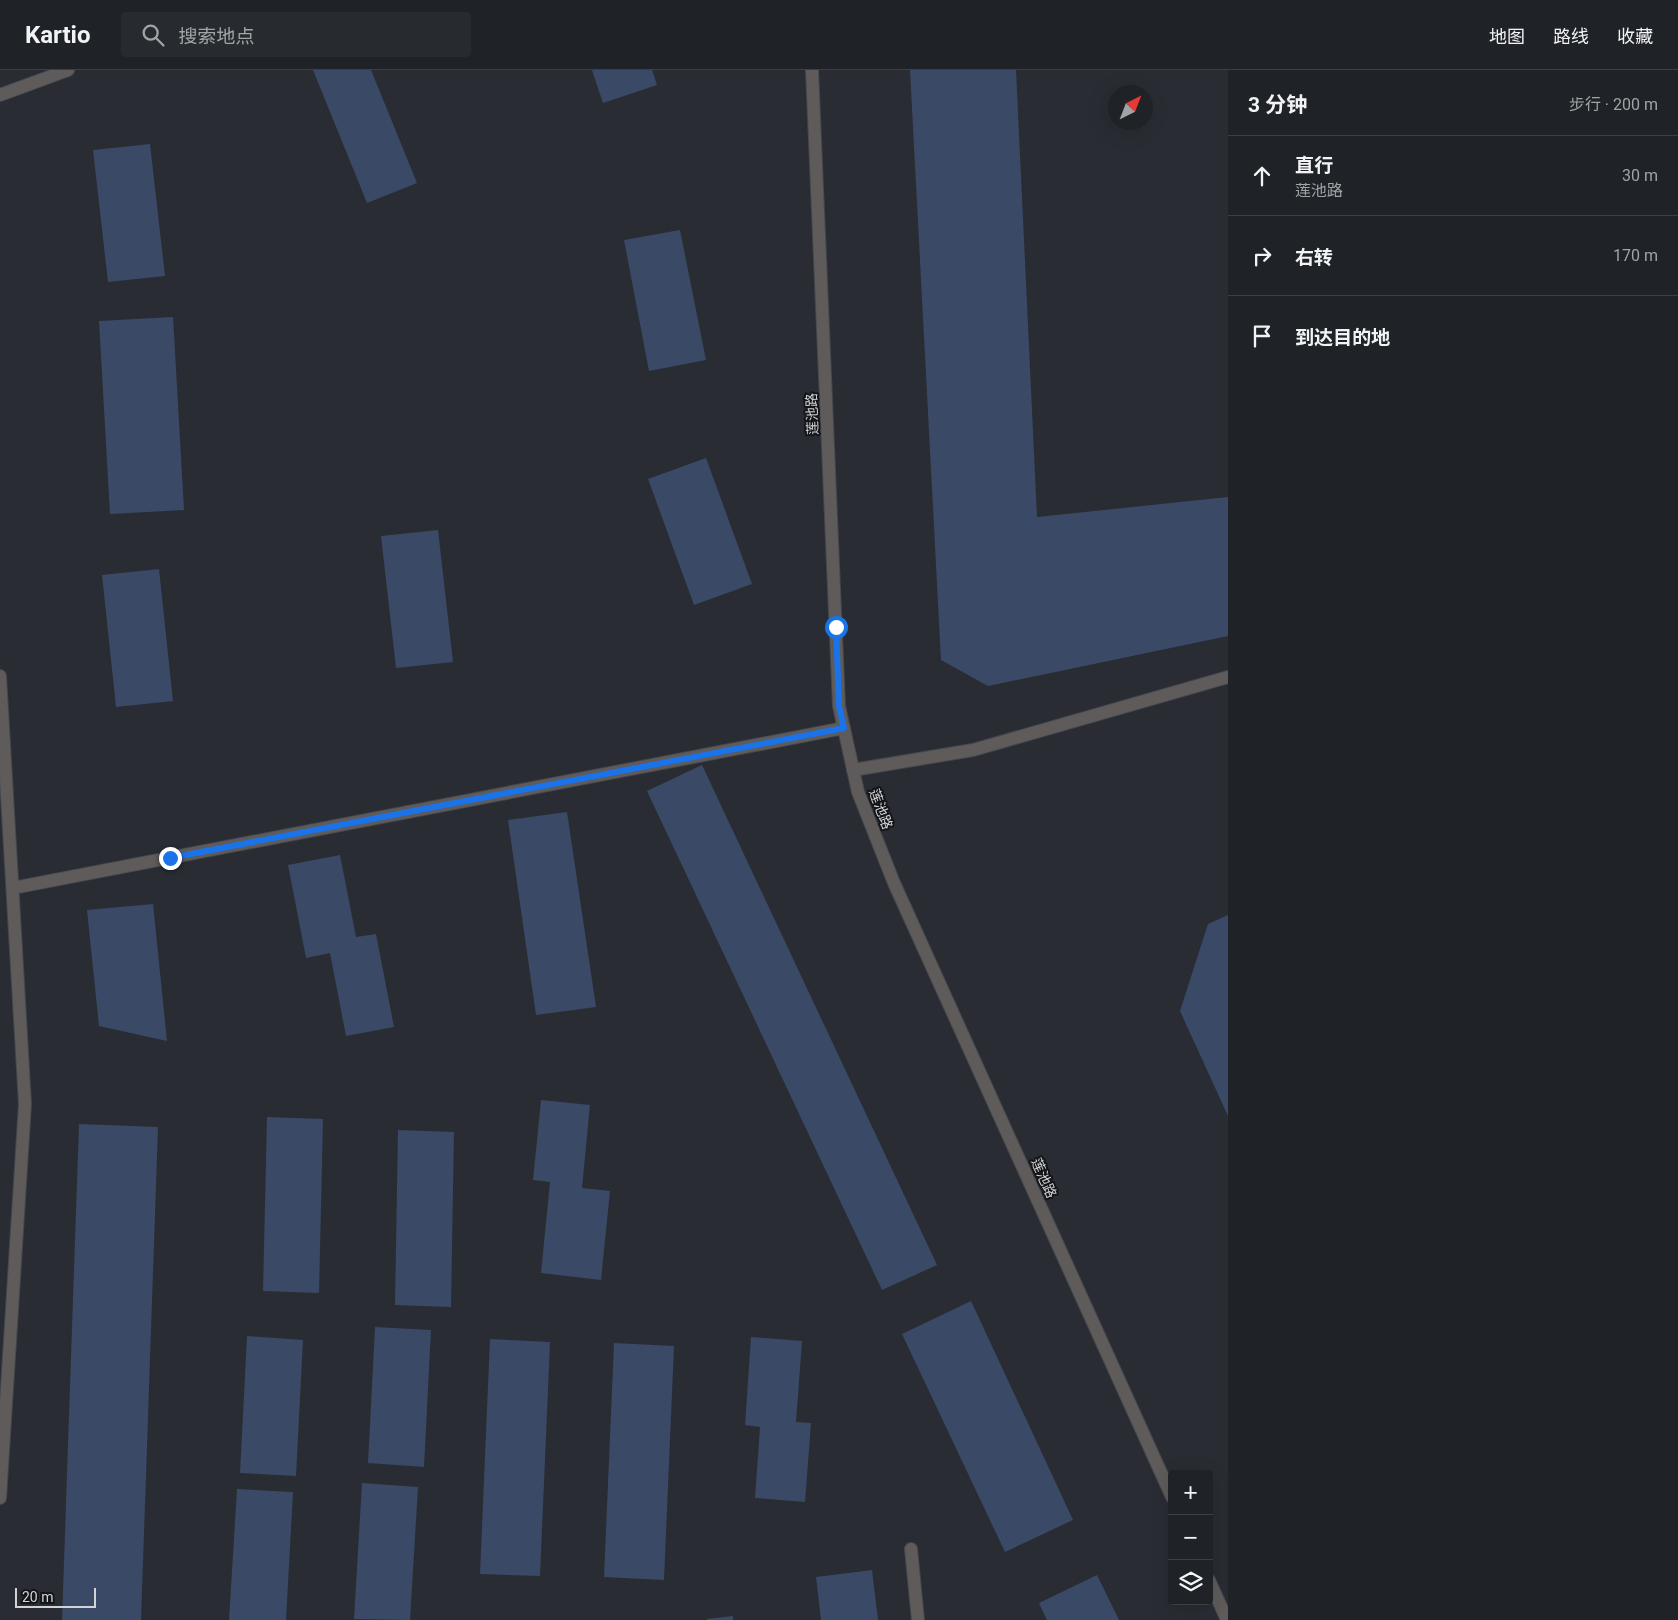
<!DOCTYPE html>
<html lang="zh">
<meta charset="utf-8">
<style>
:root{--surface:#1f2226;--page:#272a2e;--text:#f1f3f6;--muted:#a1a4a7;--line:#3c3f43}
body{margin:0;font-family:Roboto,"Noto Sans SC",sans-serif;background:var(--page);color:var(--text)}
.controls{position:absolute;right:15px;bottom:15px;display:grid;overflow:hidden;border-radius:5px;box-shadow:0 5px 20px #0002}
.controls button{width:45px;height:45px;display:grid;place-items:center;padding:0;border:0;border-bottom:1px solid var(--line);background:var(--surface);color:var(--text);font:25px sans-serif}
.compass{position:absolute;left:1108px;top:15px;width:45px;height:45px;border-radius:50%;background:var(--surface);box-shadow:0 5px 20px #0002;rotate:42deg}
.scale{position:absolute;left:15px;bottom:12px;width:81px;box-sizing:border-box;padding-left:5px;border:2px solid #d1d3d7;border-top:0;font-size:14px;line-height:18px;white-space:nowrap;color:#d1d3d7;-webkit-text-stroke:4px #131518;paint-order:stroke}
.stop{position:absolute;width:15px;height:15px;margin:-11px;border:4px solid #1a73e8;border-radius:50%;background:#fff}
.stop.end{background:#1a73e8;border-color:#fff;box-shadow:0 1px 5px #0008}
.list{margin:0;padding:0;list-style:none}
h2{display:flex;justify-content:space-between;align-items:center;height:65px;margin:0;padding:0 20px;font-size:21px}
h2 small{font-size:16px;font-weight:400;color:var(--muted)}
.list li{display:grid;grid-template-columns:32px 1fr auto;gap:15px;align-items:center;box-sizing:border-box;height:80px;padding:0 20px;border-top:1px solid var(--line)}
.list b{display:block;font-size:19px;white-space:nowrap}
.list p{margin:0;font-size:16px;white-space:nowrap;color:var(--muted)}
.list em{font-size:16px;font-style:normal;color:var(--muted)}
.icon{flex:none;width:28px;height:28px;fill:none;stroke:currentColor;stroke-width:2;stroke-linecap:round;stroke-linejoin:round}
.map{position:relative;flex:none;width:1228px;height:1550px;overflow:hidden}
header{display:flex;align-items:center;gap:30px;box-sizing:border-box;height:70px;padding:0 25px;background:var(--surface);border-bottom:1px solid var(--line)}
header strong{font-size:24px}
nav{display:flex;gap:28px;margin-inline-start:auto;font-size:18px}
.search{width:350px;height:45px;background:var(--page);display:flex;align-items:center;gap:12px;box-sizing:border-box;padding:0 18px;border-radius:5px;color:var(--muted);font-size:19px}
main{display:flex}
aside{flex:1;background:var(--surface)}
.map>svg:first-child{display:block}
.building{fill:#3a4965}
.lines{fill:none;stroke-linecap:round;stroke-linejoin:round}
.minor-casing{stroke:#44484d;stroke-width:14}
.tertiary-casing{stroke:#44484d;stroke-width:14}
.minor{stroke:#5f5b5b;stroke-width:12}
.tertiary{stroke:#5f5b5b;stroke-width:12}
.route{stroke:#1a73e8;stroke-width:6}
.labels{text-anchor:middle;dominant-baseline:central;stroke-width:4;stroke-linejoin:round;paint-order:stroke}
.street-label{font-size:14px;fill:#d1d3d7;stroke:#131518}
</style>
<header>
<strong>Kartio</strong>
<div class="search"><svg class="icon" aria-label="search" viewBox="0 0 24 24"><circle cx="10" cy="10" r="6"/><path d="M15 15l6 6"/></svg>搜索地点</div>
<nav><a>地图</a><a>路线</a><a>收藏</a></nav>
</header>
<main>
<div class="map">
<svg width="1228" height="1550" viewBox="0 0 1228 1550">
<rect width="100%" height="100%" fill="#292d33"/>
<!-- building -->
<path class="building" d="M313,0h58l46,113 -50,20z
M592,0h60l5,15 -54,18z
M910,0h106l21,447 191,-20v139l-240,50 -47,-26z
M150,74l15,132 -57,6 -15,-132z
M680,160l26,130 -57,11 -25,-131z
M173,247l11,193 -74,4 -11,-193z
M706,388l46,126 -58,21 -46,-126z
M438,460l15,132 -57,6 -15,-132z
M159,499l14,132 -57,6 -14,-132z
M702,695l235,500 -55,25 -235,-499z
M567,742l29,195 -60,8 -28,-195z
M340,785l16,82 20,-3 18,93 -48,9 -16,-83 -24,5 -18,-93z
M153,834l14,137 -68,-15 -12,-116z
M1228,845v201l-48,-105 28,-87z
M541,1030l49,5 -8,83 28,3 -9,89 -60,-7 9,-91 -17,-2z
M267,1047l56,2 -4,174 -56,-2z
M79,1054l79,3 -17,493h-79z
M398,1060l56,2 -3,175 -56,-2z
M971,1231l102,219 -68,32 -103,-218z
M375,1257l56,3 -7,137 -56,-4z
M247,1266l56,4 -7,136 -56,-3z
M751,1267l51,4 -6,81 15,1 -6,79 -50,-4 5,-71 -15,-2z
M490,1269l60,3 -10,234 -60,-2z
M614,1273l60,3 -10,234 -60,-3z
M362,1413l56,4 -8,133 -56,-1z
M237,1419l56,3 -7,128h-57z
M872,1500l6,50h-57l-5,-43z
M1097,1505l22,45h-72l-8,-17z
M733,1546v4h-26v-1z"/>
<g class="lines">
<!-- minor casing -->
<g class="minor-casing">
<path id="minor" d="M853,700l120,-20 255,-73
M13,818l831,-160
M911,1479l7,71"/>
</g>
<!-- tertiary casing -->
<g class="tertiary-casing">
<path id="tertiary" d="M812,0l27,636 19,86 36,91 278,614
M0,25l68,-25
M0,606l25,428 -25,394
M1209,1510l18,40"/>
</g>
<!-- minor -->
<use href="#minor" class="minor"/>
<!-- tertiary -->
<use href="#tertiary" class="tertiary"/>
</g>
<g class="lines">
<!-- route -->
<path class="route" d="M170,788l674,-130 -5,-22 -3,-79"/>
</g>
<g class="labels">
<!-- street labels -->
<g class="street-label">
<text transform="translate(812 344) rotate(-92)">莲池路</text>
<text transform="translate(881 739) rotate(70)">莲池路</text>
<text transform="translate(1044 1108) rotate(66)">莲池路</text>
</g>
</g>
</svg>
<div class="controls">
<button>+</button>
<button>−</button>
<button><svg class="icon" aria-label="layers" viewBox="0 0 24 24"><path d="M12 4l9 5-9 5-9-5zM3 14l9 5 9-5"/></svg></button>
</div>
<svg class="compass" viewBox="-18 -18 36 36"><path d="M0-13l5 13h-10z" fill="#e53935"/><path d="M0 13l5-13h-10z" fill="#a1a4a7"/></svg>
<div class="scale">20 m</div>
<div class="stop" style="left:836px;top:557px"></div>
<div class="stop end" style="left:170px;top:788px"></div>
</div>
<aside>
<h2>3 分钟<small>步行 · 200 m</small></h2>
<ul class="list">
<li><svg class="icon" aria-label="ahead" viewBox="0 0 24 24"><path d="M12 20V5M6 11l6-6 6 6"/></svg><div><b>直行</b><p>莲池路</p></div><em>30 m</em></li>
<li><svg class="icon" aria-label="right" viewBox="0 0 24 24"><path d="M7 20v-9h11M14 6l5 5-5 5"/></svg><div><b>右转</b></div><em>170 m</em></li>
<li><svg class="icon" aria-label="arrive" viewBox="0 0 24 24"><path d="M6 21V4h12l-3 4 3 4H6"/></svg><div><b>到达目的地</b></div></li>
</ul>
</aside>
</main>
